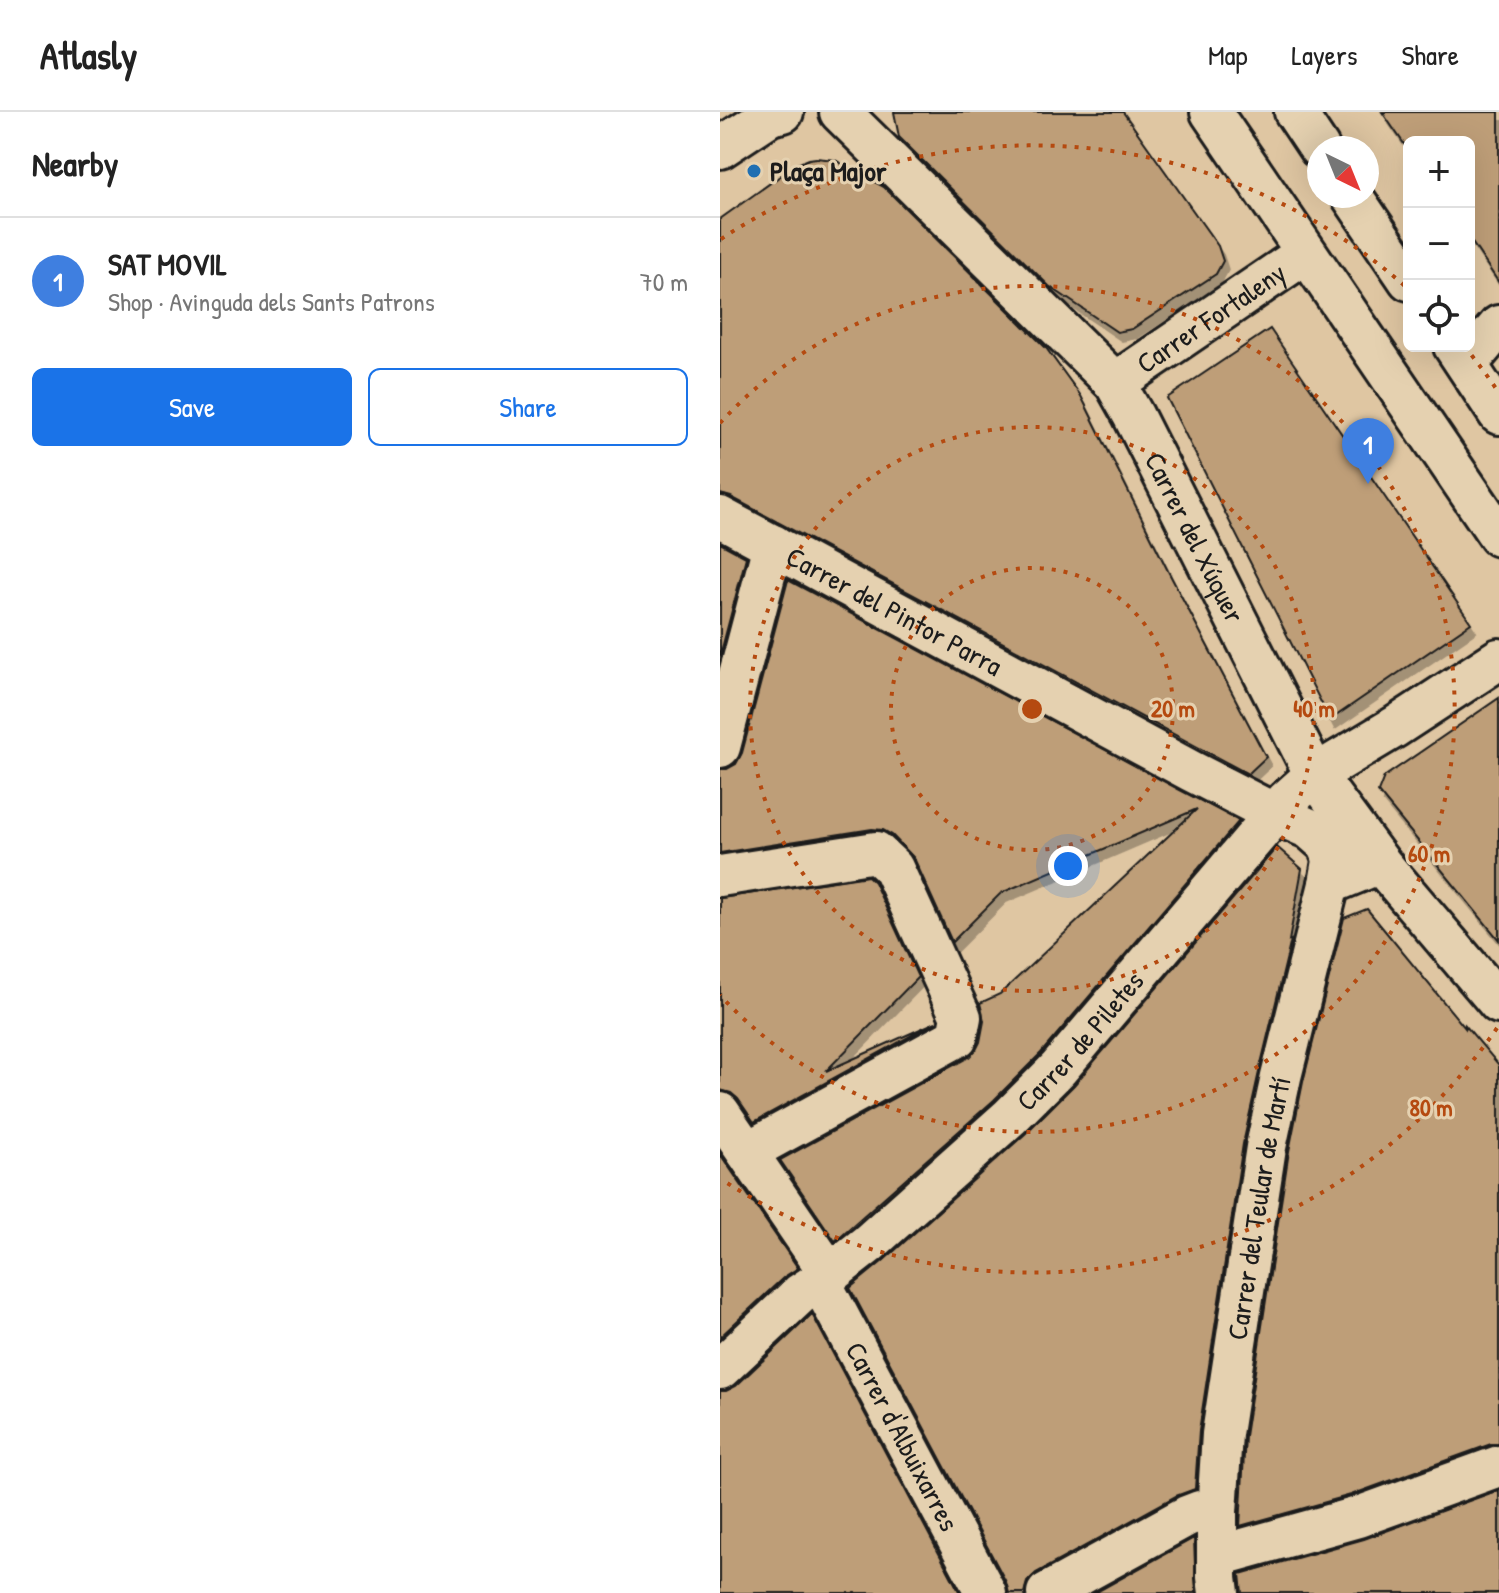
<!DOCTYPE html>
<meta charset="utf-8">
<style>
:root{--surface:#fff;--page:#f2f2f2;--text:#222;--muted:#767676;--line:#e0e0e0;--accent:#1a73e8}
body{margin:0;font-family:"Patrick Hand",sans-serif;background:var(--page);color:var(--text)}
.controls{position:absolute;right:24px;top:24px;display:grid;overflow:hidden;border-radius:12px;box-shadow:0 8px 32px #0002}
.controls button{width:72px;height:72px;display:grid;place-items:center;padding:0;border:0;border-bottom:2px solid var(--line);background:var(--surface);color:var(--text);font:40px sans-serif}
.compass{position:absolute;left:587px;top:24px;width:72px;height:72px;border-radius:50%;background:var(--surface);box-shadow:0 8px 32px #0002;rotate:137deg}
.you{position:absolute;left:348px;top:754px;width:28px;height:28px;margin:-20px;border:6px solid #fff;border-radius:50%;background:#1a73e8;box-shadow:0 0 0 12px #1a73e833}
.badge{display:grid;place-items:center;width:52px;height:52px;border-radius:50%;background:var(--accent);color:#fff;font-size:26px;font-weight:700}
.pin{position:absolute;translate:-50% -66px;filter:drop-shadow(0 2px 4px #0008)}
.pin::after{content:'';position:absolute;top:42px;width:28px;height:24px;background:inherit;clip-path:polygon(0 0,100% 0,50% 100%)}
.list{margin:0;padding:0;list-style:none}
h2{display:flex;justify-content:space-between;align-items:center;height:104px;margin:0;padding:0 32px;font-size:34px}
h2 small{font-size:26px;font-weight:400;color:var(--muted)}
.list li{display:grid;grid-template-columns:52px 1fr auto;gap:24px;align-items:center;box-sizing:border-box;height:128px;padding:0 32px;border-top:2px solid var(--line)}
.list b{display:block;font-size:30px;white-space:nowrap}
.list p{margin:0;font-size:26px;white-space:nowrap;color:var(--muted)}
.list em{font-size:26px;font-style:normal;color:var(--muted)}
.actions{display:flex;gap:16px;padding:24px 32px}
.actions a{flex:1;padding:18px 0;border:2px solid var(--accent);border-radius:12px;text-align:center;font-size:28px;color:var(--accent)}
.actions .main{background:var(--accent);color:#fff}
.icon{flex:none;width:44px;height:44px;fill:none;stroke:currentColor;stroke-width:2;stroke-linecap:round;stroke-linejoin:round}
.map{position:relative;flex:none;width:779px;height:1481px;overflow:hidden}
header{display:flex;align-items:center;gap:48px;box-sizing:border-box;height:112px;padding:0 40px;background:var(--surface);border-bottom:2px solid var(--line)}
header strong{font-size:38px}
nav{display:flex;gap:44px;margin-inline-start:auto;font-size:28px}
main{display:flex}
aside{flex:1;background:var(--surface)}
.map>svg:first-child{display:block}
.building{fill:#be9e78;stroke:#1c1c1c;stroke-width:2;filter:url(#shadow)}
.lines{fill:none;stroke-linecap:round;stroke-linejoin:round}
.street-casing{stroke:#1c1c1c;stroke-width:46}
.street{stroke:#e5d1b0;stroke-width:40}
.ring{fill:none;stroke:#b54a10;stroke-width:4;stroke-dasharray:4 8}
.poi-dot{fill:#1f6fb2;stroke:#e5d1b0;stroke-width:3}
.labels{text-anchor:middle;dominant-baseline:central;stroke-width:6;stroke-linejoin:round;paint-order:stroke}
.poi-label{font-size:28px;font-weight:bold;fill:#1c1c1c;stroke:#e5d1b0;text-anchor:start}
.street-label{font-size:28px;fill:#1c1c1c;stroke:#e5d1b0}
.centre{fill:#b54a10;stroke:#e5d1b0;stroke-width:4}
.ring-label{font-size:24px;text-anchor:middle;font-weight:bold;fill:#b54a10;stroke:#e5d1b0;stroke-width:6;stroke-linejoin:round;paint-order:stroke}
</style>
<header>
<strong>Atlasly</strong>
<nav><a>Map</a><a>Layers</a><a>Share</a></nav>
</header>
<main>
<aside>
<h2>Nearby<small></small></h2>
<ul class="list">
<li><span class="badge" style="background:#3f7fe0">1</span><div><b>SAT MOVIL</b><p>Shop · Avinguda dels Sants Patrons</p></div><em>70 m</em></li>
</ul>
<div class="actions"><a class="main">Save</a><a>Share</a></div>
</aside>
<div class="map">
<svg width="779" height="1481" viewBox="0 0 779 1481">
<defs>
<filter id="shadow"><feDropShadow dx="5" dy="9" stdDeviation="0" flood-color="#0004"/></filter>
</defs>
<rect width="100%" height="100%" fill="#dfc6a2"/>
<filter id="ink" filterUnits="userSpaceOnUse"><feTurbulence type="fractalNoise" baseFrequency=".0125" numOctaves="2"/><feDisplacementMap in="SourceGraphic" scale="16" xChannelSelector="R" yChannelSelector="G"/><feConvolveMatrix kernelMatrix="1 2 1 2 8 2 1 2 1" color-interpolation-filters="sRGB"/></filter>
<g filter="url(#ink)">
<!-- building -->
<path class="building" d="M174,0h229l95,134 5,15 -7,13 -84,55 -15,3 -68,-46 -150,-149z
M662,0h117v171l-30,-45v-96h-60v9z
M96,46l19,2 49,27 162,161 35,48 87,175 98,186 -18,17 -517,-277 -11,-3v-275l77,-55 12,-5z
M550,217l201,294 -141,97 -163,-322z
M0,431l26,14 -26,99z
M68,468l451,241 -198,232 -47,47 -159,141 -55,-81 189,-103 7,-7 4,-8 4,-21 -4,-18 20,-9 197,-185 -196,84 -49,49 -38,-84 -22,-23 -9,-5 -11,-1 -152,24v-84h7l9,-5 6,-11z
M779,586v242l-121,-148 6,-15z
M557,735l25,22 -13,72 2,-1 -32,132 -16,72 -44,287 -4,58 -19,7 -140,77 -9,9 -3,11h-15l-3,-11 -156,-294 33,-27 142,-127 49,-49z
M148,764l6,6 44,95 -92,94 110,-49 -182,100 -16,-23 -7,-6 -11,-3v-192z
M647,797l98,119v-3l34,40v379h-8l-140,51 -111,31 5,-90 44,-285 14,-69 41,-164z
M0,1042l78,114 -14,9 -64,60z
M92,1202l148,279h-240v-202h6l10,-5z
M779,1378v103h-257l-2,-19 124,-35z
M474,1426l2,55h-101z"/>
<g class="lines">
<!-- street casing -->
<g class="street-casing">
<g id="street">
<path id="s1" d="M120,0l275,271 18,32 182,360 65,88 119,140"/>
<path d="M491,0l288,424"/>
<path d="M575,0l24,36"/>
<path d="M0,36l50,-33 13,-3"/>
<path d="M632,84l57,84"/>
<path d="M734,234l45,68"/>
<path d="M747,252l32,-38"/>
<path id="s2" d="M395,271l191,-130"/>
<path id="s3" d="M0,405l471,254 82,42 37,16 17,15 4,9 2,8 -4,23"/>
<path d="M0,635l53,-202"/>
<path d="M0,764l156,-24 17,16 68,149 -4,20 -210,115"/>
<path d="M0,1001l110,161"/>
<path id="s4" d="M100,1169l166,312"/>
<path id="s5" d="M0,1257l80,-75 30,-20 38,-30 142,-127 48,-48 228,-268 29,-26 80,-48 104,-68"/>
<path d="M498,1444l140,-39 141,-51"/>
<path d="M327,1481l140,-77 13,-5 17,1"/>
<path id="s6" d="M499,1481l-2,-16v-65l5,-78 44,-287 15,-70 48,-193 51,-21"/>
</g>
</g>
<!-- street -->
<use href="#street" class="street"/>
</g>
</g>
<!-- distance rings -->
<g class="ring">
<circle cx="312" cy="597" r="141"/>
<circle cx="312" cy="597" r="282"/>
<path d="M0 311A423 423 0 1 1 0 883"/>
<path d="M777 916A564 564 0 0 1 1 1067M1 127A564 564 0 0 1 686 175M744 234A564 564 0 0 1 777 278"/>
</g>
<!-- markers -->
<circle class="poi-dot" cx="34" cy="59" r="8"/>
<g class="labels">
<!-- poi labels -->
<g class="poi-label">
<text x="50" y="59">Plaça Major</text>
</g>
<!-- street labels -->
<g class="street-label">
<text stroke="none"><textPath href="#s2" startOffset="116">Carrer Fortaleny</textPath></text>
<text stroke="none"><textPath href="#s1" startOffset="560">Carrer del Xúquer</textPath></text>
<text stroke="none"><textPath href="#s3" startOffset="198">Carrer del Pintor Parra</textPath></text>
<text stroke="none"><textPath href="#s5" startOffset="488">Carrer de Piletes</textPath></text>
<text stroke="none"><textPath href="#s6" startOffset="388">Carrer del Teular de Martí</textPath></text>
<text stroke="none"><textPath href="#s4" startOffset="176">Carrer d'Albuixarres</textPath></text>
</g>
</g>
<circle cx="312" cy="597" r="12" class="centre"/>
<g class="ring-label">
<text x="453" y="605">20 m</text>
<text x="594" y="605">40 m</text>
<text x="709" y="750">60 m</text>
<text x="711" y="1004">80 m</text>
</g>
</svg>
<div class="controls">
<button>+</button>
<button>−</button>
<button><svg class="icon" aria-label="locate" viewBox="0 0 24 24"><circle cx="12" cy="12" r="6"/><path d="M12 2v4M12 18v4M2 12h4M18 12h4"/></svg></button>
</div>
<svg class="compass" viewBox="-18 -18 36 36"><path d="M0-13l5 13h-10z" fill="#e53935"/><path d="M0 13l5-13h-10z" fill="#767676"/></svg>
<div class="you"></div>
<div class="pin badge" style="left:648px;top:372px;background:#3f7fe0">1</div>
</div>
</main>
